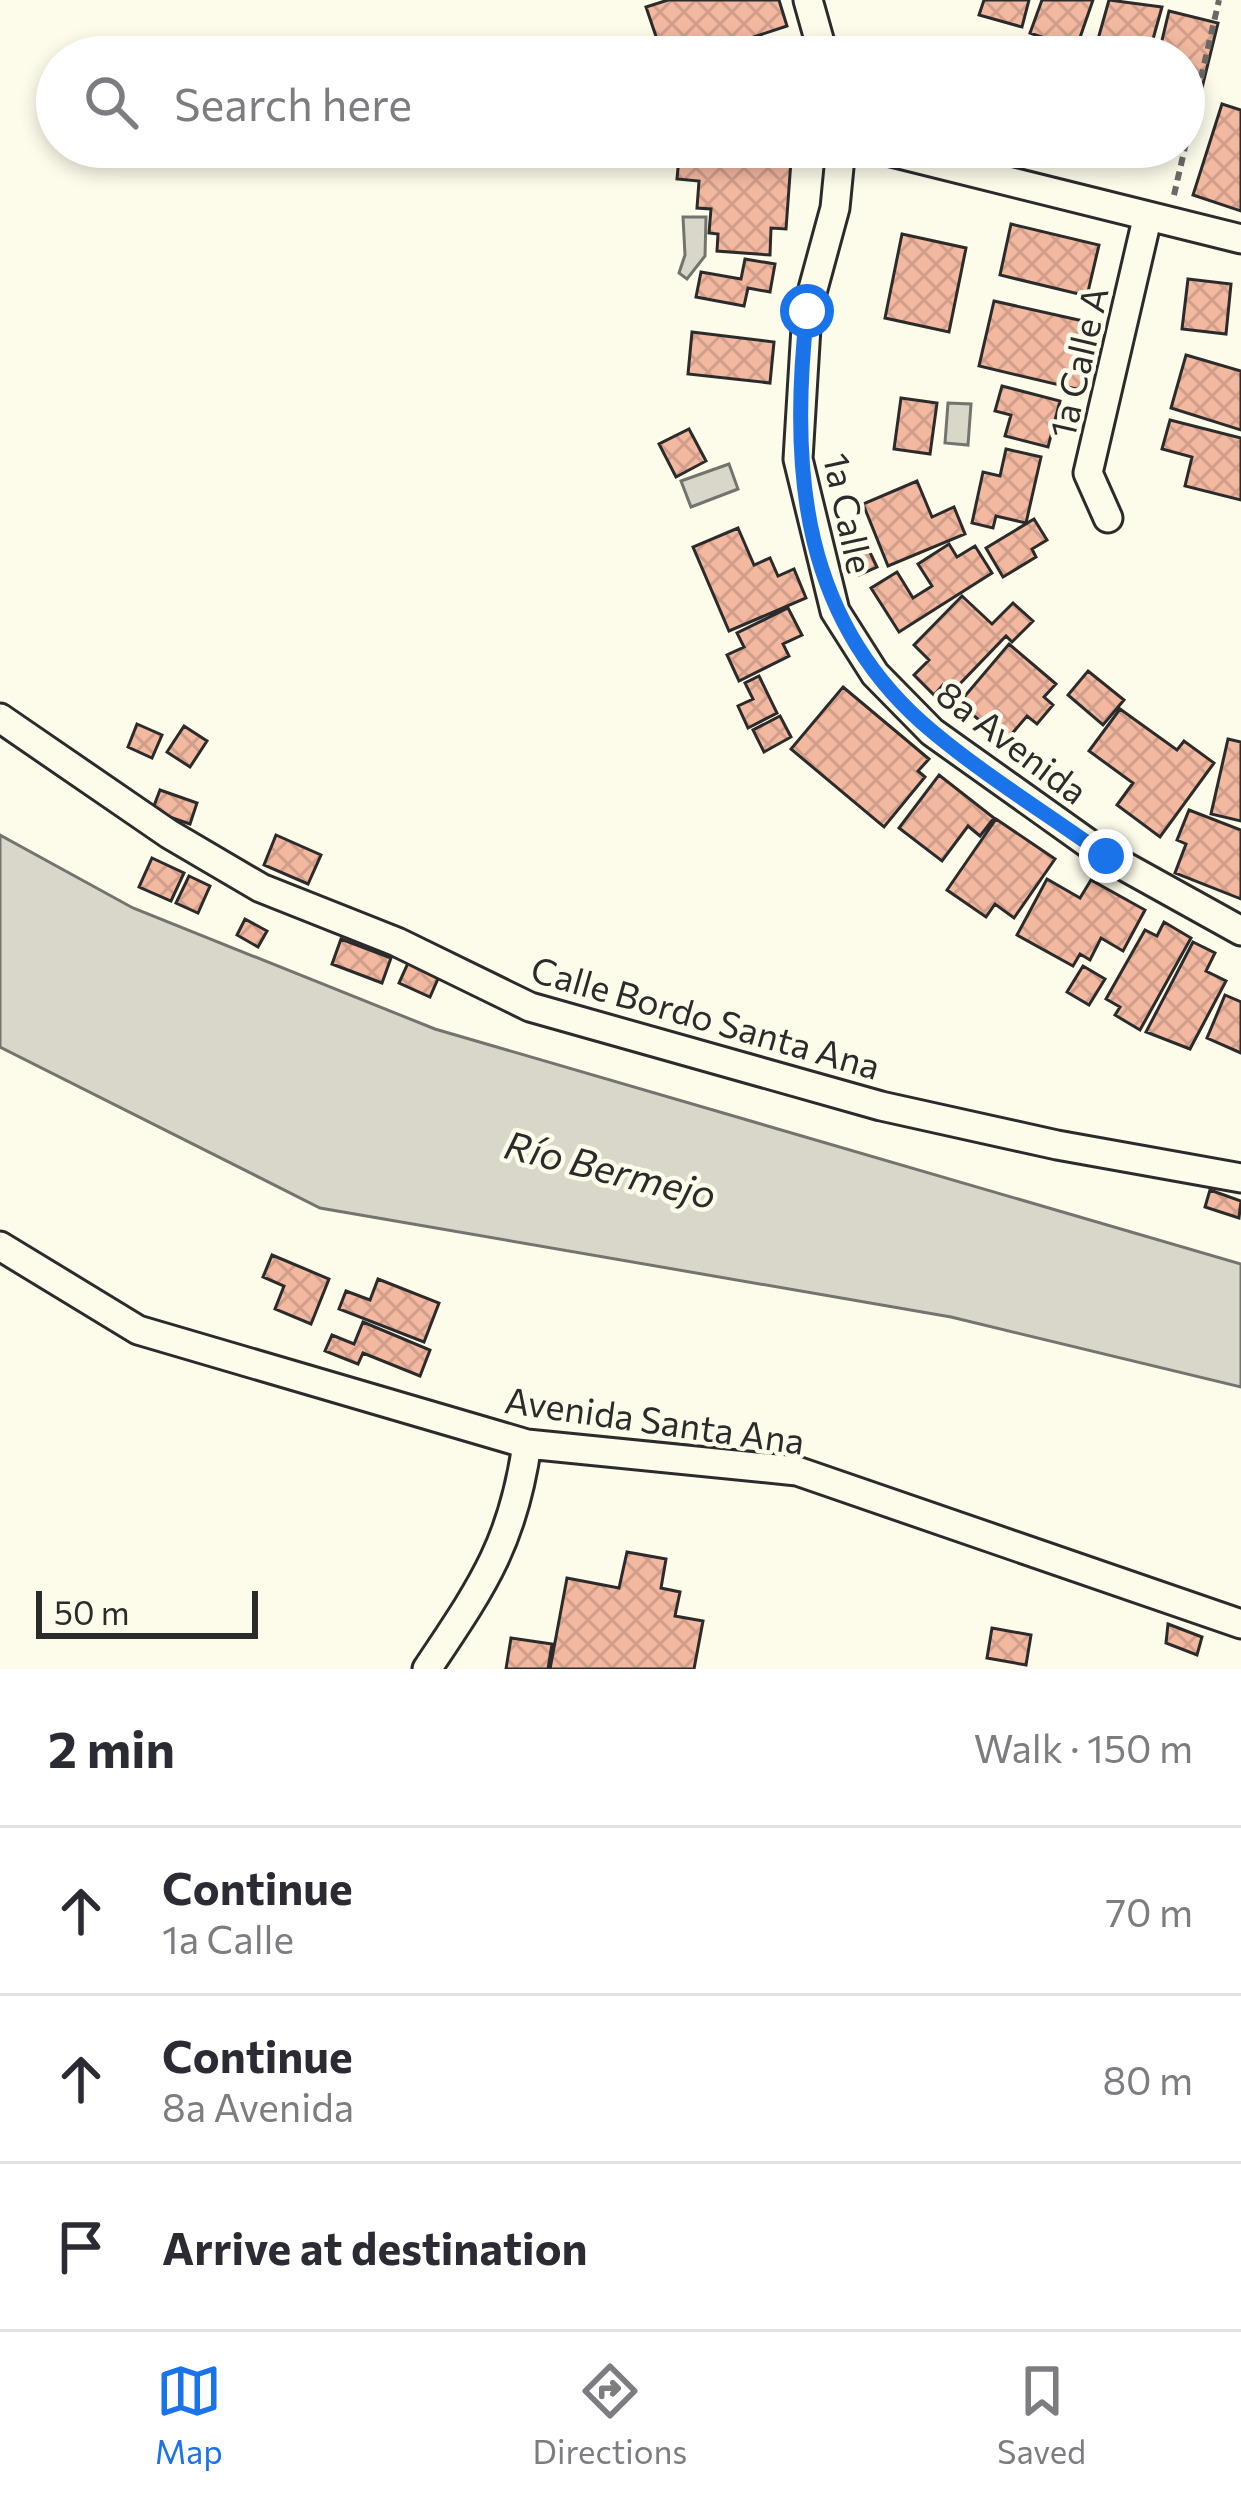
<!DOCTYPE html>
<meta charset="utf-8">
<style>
:root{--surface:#fff;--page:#f2f2f3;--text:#2b2b33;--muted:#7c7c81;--line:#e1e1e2;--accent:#1a73e8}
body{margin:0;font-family:Commissioner,sans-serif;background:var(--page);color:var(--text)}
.scale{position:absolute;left:36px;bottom:30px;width:222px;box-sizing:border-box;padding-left:12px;border:6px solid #2b2b2b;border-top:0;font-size:33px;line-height:42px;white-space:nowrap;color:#2b2b2b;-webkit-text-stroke:9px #fdfbea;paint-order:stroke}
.stop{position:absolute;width:36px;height:36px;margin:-27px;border:9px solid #1a73e8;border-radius:50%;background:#fff}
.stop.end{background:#1a73e8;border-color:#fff;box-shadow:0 3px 12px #0008}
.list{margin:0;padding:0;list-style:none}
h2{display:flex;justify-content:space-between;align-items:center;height:156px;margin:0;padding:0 48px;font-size:51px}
h2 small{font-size:39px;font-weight:400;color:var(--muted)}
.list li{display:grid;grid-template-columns:78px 1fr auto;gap:36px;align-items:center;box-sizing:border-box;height:168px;padding:0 48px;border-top:3px solid var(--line)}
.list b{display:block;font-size:45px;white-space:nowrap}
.list p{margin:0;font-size:39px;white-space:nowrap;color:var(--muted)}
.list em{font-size:39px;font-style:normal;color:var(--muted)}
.icon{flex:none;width:66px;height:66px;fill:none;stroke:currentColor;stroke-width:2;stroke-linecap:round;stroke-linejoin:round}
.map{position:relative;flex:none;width:1241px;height:1669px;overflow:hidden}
.search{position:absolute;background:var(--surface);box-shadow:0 6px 18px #0003;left:36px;right:36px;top:36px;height:132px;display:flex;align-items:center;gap:30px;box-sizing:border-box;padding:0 42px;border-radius:66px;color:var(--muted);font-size:45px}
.sheet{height:660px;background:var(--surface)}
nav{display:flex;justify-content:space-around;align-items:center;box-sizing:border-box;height:168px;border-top:3px solid var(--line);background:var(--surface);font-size:33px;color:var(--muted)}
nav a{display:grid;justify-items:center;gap:6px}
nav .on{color:var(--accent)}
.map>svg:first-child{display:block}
.water{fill:#d8d7c9;stroke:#74746e;stroke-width:3}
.building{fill:url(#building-cross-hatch);stroke:#2b2b2b;stroke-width:3}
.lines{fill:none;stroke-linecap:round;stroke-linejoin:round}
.street-casing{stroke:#2b2b2b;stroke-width:33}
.path{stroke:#6a6964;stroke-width:6;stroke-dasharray:9 6;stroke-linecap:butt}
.street{stroke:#fdfbea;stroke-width:27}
.route{stroke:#1a73e8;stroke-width:15}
.labels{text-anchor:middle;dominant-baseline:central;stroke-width:9;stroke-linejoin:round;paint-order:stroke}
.street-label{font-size:36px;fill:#2b2b2b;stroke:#fdfbea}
.water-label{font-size:39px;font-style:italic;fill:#2b2b2b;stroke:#fdfbea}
</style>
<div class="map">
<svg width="1241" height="1669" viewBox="0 0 1241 1669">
<defs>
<pattern id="building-cross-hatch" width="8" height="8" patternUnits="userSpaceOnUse" patternTransform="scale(3)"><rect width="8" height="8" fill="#f2b8a0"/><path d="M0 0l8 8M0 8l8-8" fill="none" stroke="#d09e8a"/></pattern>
</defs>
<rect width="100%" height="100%" fill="#fdfbea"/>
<!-- water -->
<path class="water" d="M683,217h23l-1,39 -18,23 -8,-6 6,-18z
M948,403l23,1 -3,41 -23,-2z
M729,464l9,25 -47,18 -10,-26z
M0,835l133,73 302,121 806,235v123l-290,-70 -631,-109 -320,-161z"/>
<!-- building -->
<path class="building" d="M668,0h111l8,26 -94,31h-30l-17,-50z
M984,0h45l-7,27 -43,-12z
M1042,0h51l-17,49 -46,-16z
M1109,0l53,7 -14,50h-55z
M1169,11l49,12 -16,65 -18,-5v-26h-26z
M795,41l3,16h-73z
M957,41l51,14 -1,2h-54z
M1222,104l19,6v101l-48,-16z
M680,147h112l-6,82 -15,-1 -1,27 -53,-4 1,-17 -9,-1 2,-24 -14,-1 2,-27 -22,-2z
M1011,224l88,21 -12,51 -87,-21z
M902,234l64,14 -17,84 -64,-14z
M745,259l30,5 -5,28 -22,-4 -4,18 -48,-9 5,-25 40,7z
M1188,279l43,5 -5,50 -44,-5z
M994,301l107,24 -16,66 -106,-25z
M692,332l82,10 -4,41 -82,-9z
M1186,355l55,16v59l-70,-22z
M1002,386l58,15 -12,46 -43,-11 6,-21 -16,-4z
M901,398l36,5 -7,51 -36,-5z
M1170,420l71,18v62l-56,-14 7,-29 -30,-8z
M689,429l17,32 -30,16 -17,-33z
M1006,449l35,8 -15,66 -30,-7 -3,12 -21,-5 11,-51 17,4z
M917,481l15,36 22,-10 11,27 -77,32 -25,-62z
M1034,519l13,21 -15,9 4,8 -33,20 -17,-29z
M738,528l16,37 16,-7 8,18 16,-7 12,29 -77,33 -36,-84z
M864,540l13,27 -18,8 -12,-27z
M949,544l8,13 18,-11 17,27 -93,59 -28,-44 26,-16 16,26 19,-12 -14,-22z
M962,596l30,28 21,-21 20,18 -21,21 -6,-6 -55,57 -8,-8 -9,10 -20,-20 15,-15 -15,-15z
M788,608l14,27 -19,9 6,12 -50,25 -12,-26 17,-8 -7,-14z
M1009,644l47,40 -12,13 9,8 -16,19 -10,-8 -22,26 -46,-39z
M1088,671l36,29 -21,25 -35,-30z
M759,676l18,37 -29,15 -10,-22 15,-7 -8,-16z
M843,687l86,72 -11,12 7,6 -41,50 -93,-78z
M1120,709l57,41 7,-9 30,22 -54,74 -43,-32 16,-22 -44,-32z
M780,716l11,21 -27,15 -11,-22z
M137,724l25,11 -10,23 -24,-11z
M184,726l23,15 -17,26 -23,-15z
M1228,739l13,3v79l-30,-7z
M939,775l55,43 -14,18 -12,-10 -26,35 -43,-33z
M160,790l37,13 -7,21 -38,-13z
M1189,810l52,20v69l-66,-26 11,-29 -9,-4z
M996,819l59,40 -41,59 -19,-14 -9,13 -39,-27z
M276,835l45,20 -13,29 -44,-19z
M152,858l32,15 -13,28 -32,-14z
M189,876l21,10 -12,27 -22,-10z
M1047,879l33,19 11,-18 54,30 -22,41 -22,-13 -11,22 -10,-6 -7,12 -56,-31z
M245,919l22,12 -9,16 -21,-12z
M1164,922l27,16 -51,92 -25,-15 5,-8 -14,-8 39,-69 12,6z
M341,939l50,19 -9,25 -50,-19z
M1193,942l22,11 -9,18 20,10 -36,68 -44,-17z
M409,961l31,13 -10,23 -31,-14z
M1083,966l22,13 -16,26 -22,-13z
M1225,995l16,7v51l-34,-15z
M1210,1190l31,11 -2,17 -34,-11z
M272,1255l57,24 -18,45 -36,-15 9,-23 -21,-9z
M378,1279l61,24 -15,39 -85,-33 7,-18 24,9z
M363,1322l67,28 -10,26 -57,-23 -5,11 -33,-13 7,-16 22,9z
M627,1552l39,7 -5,29 19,4 -5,24 28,5 -9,48h-144l17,-91 52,10z
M1168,1624l34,13 -5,18 -31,-12z
M992,1628l39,7 -5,30 -39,-7z
M511,1638l41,6 -4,25h-42z"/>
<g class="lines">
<!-- street casing -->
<g class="street-casing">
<path id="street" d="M808,0l16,57
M841,147l-6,61 -28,103 -9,148 37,152 40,63 57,58 174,124 135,75
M871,147l370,92
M1108,518l-20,-45 59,-254
M0,718l169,116 92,54 136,54 133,65 351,99 176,39 184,33
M0,1246l138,84 389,114 270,27 444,153
M427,1669c54,-81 86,-125 100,-225"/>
</g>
<!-- path -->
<path class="path" d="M1174,195l45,-195"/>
<!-- street -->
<use href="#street" class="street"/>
</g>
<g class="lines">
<!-- route -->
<path class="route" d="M807,311c-18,159 -6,312 126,421 54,45 116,83 173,124"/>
</g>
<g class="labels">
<!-- street labels -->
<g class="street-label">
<text transform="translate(1077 362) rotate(-77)">1a Calle A</text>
<text transform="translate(850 513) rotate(78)">1a Calle</text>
<text transform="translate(1013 741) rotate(37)">8a Avenida</text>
<text transform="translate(706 1016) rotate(16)">Calle Bordo Santa Ana</text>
<text transform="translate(655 1419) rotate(8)">Avenida Santa Ana</text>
</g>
<!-- water labels -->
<g class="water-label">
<text transform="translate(611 1168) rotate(14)">Río Bermejo</text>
</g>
</g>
</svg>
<div class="scale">50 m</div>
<div class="stop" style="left:807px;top:311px"></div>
<div class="stop end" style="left:1106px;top:856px"></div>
<div class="search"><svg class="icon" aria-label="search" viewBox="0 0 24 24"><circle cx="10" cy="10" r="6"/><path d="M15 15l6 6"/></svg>Search here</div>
</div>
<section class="sheet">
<h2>2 min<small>Walk · 150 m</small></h2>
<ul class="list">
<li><svg class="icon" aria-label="ahead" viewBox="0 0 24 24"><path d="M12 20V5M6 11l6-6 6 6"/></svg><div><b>Continue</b><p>1a Calle</p></div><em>70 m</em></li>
<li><svg class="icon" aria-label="ahead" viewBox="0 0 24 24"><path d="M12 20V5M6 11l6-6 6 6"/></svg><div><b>Continue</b><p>8a Avenida</p></div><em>80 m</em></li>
<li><svg class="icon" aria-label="arrive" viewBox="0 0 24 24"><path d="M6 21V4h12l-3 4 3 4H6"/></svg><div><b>Arrive at destination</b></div></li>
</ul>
</section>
<nav>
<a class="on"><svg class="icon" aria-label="map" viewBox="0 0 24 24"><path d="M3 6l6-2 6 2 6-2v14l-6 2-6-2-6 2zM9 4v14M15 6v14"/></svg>Map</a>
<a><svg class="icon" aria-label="directions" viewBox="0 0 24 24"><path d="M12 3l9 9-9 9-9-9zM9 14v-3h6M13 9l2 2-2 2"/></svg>Directions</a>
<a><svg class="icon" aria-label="saved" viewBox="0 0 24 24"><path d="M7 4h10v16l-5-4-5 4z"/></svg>Saved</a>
</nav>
